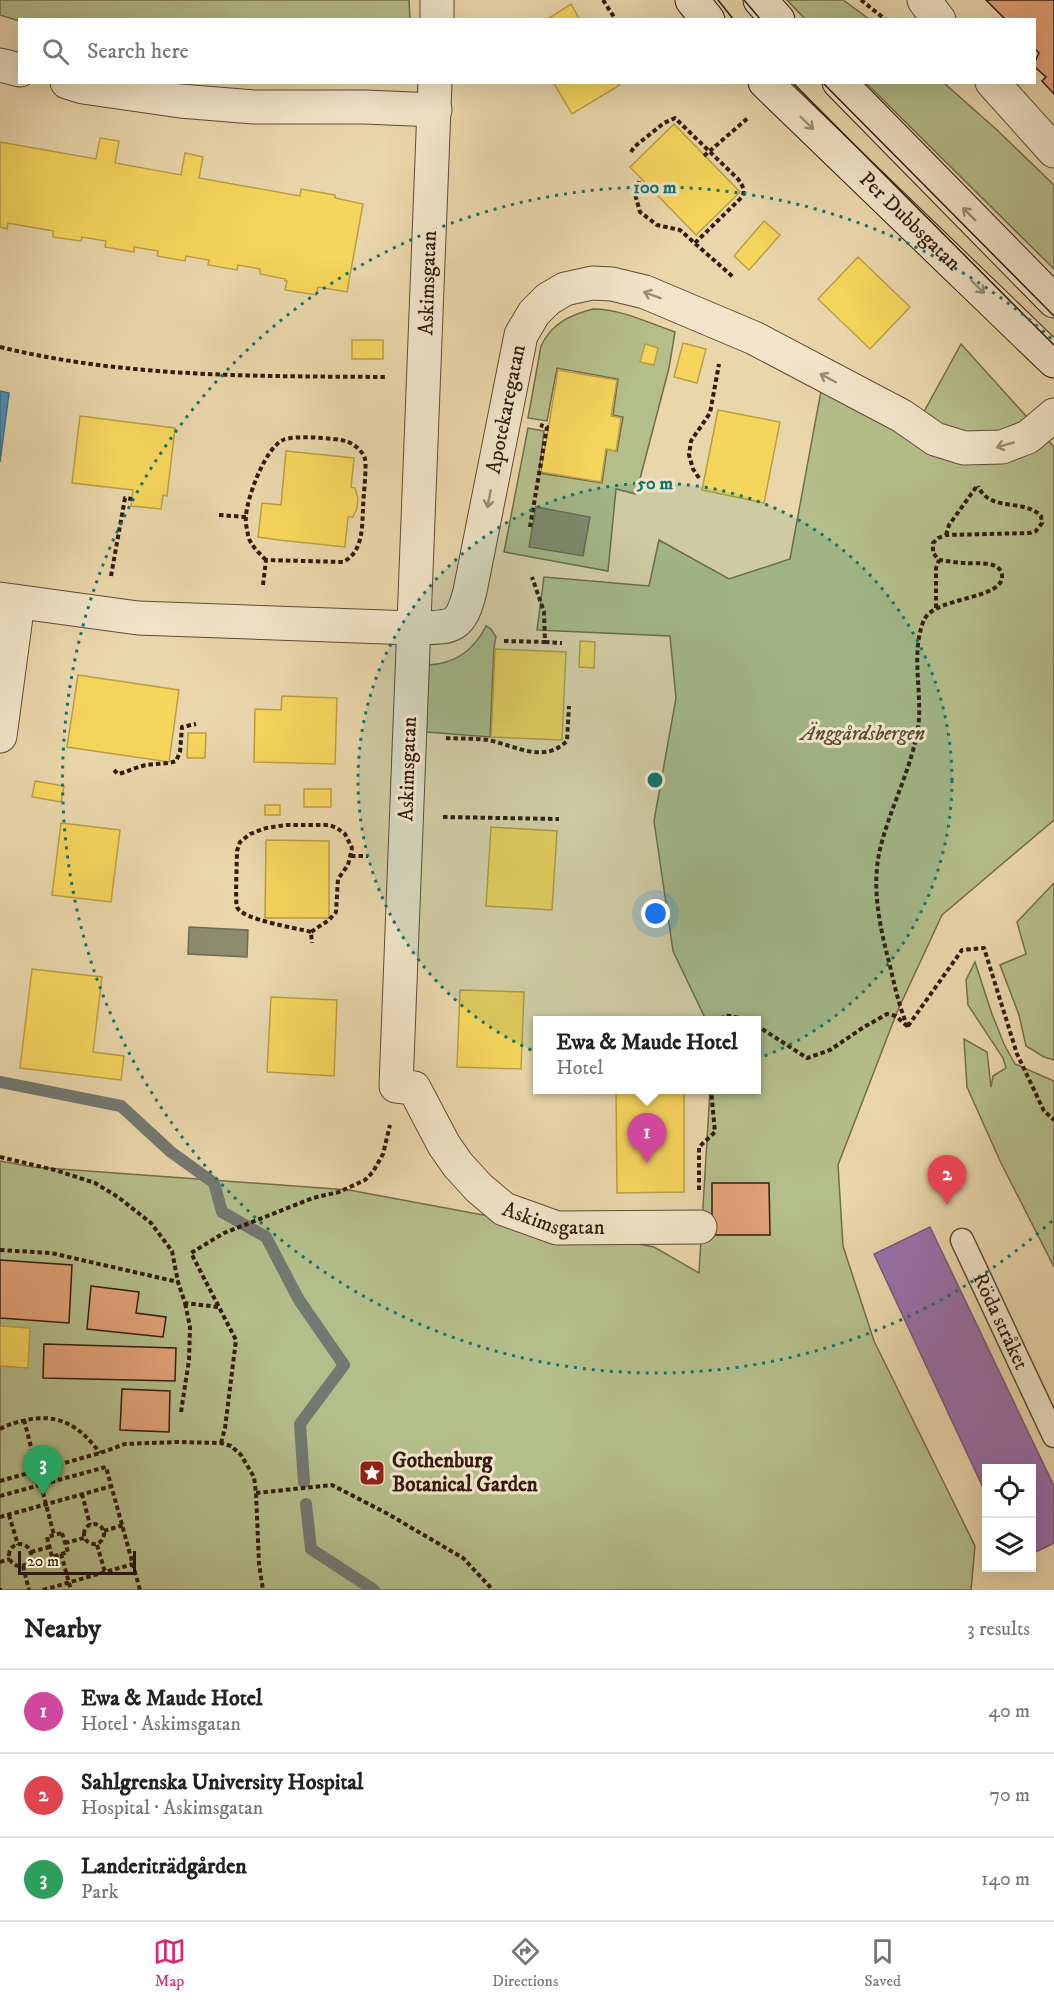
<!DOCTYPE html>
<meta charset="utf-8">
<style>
:root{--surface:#fff;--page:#f2f2f2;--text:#222;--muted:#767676;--line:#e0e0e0;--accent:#db2777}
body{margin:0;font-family:"IM FELL DW Pica",serif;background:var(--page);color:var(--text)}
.controls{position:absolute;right:18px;bottom:18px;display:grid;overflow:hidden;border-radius:0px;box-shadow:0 6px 24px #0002}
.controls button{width:54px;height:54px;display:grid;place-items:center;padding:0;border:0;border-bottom:2px solid var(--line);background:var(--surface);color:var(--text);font:30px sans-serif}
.scale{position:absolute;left:18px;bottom:15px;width:118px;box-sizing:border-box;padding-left:6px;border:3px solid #321b0e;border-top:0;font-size:16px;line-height:21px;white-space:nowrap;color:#321b0e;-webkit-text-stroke:4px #f1e4c8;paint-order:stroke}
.you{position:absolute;left:656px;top:914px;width:21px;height:21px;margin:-15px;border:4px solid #fff;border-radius:50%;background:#1a73e8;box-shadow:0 0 0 9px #1a73e833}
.badge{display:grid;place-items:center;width:39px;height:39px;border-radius:50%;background:var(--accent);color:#fff;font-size:20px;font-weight:700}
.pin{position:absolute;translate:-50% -50px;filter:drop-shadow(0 2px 3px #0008)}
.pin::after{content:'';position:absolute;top:32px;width:21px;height:18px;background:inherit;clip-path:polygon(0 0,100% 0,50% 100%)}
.popup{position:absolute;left:533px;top:1016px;width:228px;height:78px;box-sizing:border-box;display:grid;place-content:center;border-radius:0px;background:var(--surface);filter:drop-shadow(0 2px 4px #0005);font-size:20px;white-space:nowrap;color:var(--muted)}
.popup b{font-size:22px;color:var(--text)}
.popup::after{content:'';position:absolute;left:50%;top:100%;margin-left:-12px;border:12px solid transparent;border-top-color:var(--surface)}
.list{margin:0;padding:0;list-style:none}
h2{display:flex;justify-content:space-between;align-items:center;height:78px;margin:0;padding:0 24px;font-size:26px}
h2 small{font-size:20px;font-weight:400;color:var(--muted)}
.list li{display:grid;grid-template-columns:39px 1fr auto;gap:18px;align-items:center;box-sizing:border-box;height:84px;padding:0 24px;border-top:2px solid var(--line)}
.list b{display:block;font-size:22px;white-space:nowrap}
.list p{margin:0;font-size:20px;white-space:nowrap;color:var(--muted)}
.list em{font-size:20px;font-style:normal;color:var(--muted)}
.icon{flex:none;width:33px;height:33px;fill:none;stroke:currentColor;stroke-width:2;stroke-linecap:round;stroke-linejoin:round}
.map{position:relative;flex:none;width:1054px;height:1590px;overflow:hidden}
.search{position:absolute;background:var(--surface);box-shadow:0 6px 24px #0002;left:18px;right:18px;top:18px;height:66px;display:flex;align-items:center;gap:15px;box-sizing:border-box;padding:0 21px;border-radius:0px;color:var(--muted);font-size:22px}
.sheet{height:330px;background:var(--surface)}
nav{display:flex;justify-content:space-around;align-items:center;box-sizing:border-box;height:84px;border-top:2px solid var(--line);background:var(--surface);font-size:16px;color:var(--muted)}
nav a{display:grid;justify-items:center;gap:3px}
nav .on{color:var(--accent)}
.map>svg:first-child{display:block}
.green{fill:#b4be8a;stroke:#736c4c;stroke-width:1.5}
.homes{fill:#f6d55c;stroke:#bb9d45;stroke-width:1.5}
.offices{fill:#9970ab;stroke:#7a567c;stroke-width:1.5}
.schools{fill:#4393c3;stroke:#3e6f8d;stroke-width:1.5}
.industry{fill:#8c8c6e;stroke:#716a51;stroke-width:1.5}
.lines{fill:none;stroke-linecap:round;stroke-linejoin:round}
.stream{stroke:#727872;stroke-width:12}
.building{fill:#e3a277;stroke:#321b0e;stroke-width:1.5}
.lane-casing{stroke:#604a35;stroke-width:25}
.street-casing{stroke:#604a35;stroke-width:35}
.secondary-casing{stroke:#321b0e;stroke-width:35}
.path{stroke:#321b0e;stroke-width:4;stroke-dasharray:4.5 3;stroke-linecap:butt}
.lane{stroke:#f1e4c8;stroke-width:22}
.street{stroke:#f1e4c8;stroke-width:33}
.secondary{stroke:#f1e4c8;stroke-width:33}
.tram{stroke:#321b0e;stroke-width:1.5}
.oneway{stroke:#9b8a74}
.ring{fill:none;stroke:#0f766e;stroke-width:3;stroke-dasharray:3 6}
.labels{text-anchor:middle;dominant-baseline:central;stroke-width:6;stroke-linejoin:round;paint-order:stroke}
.street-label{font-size:21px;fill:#321b0e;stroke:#f1e4c8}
.park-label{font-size:21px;font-style:italic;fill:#594c33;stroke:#f1e4c8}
.poi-label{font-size:21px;font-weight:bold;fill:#321b0e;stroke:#f1e4c8;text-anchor:start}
.centre{fill:#0f766e;stroke:#f1e4c8;stroke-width:3}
.ring-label{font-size:18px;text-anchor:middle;font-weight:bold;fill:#0f766e;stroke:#f1e4c8;stroke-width:6;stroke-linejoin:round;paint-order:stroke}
</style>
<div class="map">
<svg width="1054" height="1590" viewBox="0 0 1054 1590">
<rect width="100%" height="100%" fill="#e9d6aa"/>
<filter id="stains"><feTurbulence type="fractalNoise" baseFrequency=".00333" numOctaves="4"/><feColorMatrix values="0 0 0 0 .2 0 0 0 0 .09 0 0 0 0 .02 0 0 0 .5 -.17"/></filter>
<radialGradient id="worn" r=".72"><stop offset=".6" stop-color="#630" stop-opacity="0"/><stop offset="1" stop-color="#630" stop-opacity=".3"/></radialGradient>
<!-- green -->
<path class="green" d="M0,0h409l1,19 -390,1 -1,1 -19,-6z
M787,0h56l26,19h-64z
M866,83h78l53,47 57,55v84z
M593,309c28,0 56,14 82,23l-6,36 -33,126 -20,-5 -8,82 -104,-19 24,-124 16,3 -5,42 63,10 5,-34 10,2 6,-34 -10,-2 5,-36 -61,-11 -10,53 -19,-3 13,-72c11,-23 29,-31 52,-37z
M961,344l93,103v373l-112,95 -45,97 -59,153 5,81 31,95 101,205 -4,44h-971v-429l33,6 316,23 305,57 45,26 11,-183h46v-70h-50l-33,-69 -19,-130 22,-123 -6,-62 -133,-6 7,-53 105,9 10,-46 70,39 61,-20 31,-168 94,37z
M486,626l5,3 5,8 -2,10 -4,90 -64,-5 2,-67c28,-1 46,-15 58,-39z
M1054,883v177l-10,-3 -18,-11 -7,-31 -19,-50 26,-11 -9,-32z
M975,962l17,52 12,30 11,20 39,17v186l-53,-104 -34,-76 -3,-48 23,13 4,35 2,-11 13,-8 -3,-10 -35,-53 -2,-25z"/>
<!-- homes -->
<path class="homes" d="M571,4l9,16h-34z
M553,82h66l1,3 -48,29z
M674,124l66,68 -44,43 -66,-68z
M100,138l19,3 -4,22 66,12 4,-22 18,4 -4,21 101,18 1,-7 34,6v3l28,6 -16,88 -29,-5 -2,8 -31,-5 2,-9h-2v-2l-25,-5v-5l-22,-4 -1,5 -29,-5 1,-5 -23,-4 -1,5 -28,-5 1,-5 -24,-4v5l-29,-5 1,-6 -24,-4 -1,4 -28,-4v-6l-45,-8 -1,6 -7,-2v-85l96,17z
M764,221l16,14 -31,35 -15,-14z
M858,257l52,50 -40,42 -52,-50z
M352,340h31v19h-31z
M683,343l23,6 -9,34 -23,-6z
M645,344l13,4 -4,17 -14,-3z
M558,370l59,10 -6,36 10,2 -5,33 -10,-2 -5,33 -60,-10z
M718,410l62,12 -16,81 -62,-13z
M80,416l95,12 -8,68 -4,-1 -2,14 -30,-3 2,-16 -61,-7z
M286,451l68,7 -3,29 4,1 3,10 -1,10 -4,9h-5l-3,30 -66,-7 -21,-3 4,-34 19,2z
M580,641l15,1 -1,26 -15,-1z
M495,649l71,3 -4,88 -71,-3z
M78,675l101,15 -10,72 -102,-15z
M282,696l55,2 -2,66 -81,-2 1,-53 26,1z
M188,733h18l-1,25h-18z
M35,781l29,5 -3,16 -29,-5z
M304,789h27v18h-27z
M265,805h15v10h-15z
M61,823l59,7 -9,72 -59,-7z
M491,827l66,4 -5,79 -66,-4z
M266,840l63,1v77h-64z
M32,969l70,8 -9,75 31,4 -3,24 -101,-12z
M460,990l64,2 -3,77 -64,-2z
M271,997l66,3 -3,76 -67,-4z
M616,1090h68v102l-67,1z
M0,1326l30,2 -2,40 -28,-2z"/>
<!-- offices -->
<path class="offices" d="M930,1227l124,259v57l-22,11v-86h-46v26l-112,-240z"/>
<!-- schools -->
<path class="schools" d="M0,391l9,2 -9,69z"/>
<!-- industry -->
<path class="industry" d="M536,507l54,10 -7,39 -54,-9z
M189,927l59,3 -1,27 -59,-3z"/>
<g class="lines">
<!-- stream -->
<path class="stream" d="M0,1082l121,24 50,46 43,31 8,29 44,25 33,63 45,65 -44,59 4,58
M306,1504l5,45 63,41"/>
</g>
<!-- building -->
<path class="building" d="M986,0h68v94l-12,-13 4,-4 -10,-9 -2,-4 5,-11 -5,-5v-28h-28z
M712,1183h57l1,52h-58z
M0,1260l72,5 -3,58 -69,-5z
M91,1286l48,6 -3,21 30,4 -3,20 -76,-8z
M44,1344l132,4 -1,33 -132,-3z
M122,1389l48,2 -1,41 -49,-2z"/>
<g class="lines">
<!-- lane casing -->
<g class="lane-casing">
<g id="lane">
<path id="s1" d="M962,1240l92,196"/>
</g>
</g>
<!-- street casing -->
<g class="street-casing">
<g id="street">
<path d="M924,0l15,20"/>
<path d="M437,20v-20"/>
<path d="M0,65l20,5"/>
<path d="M67,82l16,5 97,14 74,6h111l70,3"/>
<path id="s2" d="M435,82l-39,1004 18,2 30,57 14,20 21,23 25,21 53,19 143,-1"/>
<path d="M992,82l62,69"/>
<path id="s3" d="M0,599l138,19 275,10c38,-1 47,3 57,-37l51,-256 13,-22 14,-14 17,-10 27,-6 20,1 33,8 109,46 148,78 33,23 29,9 38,-1 26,-10 26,-22"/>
<path d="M0,736l18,-134"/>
</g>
</g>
<!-- secondary casing -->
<g class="secondary-casing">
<g id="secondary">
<path d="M692,0l16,20"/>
<path d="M760,0l18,20"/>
<path id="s4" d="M765,82l289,279"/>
<path d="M839,82l215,219"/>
</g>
</g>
<!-- path -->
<path class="path" d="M603,0l13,20
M861,0l25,20
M631,152l3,-5 30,-24 11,-5 63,61c4,6 8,11 4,18l-47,46
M704,156l45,-39
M639,181l-4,13 5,18 17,13 23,5 53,47
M0,347c126,31 258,29 387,30
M699,478l-6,-9 -4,-14 2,-14 19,-28 9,-49
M219,515l27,2
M530,527l17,-100 -7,-2
M946,535l3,-10 28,-39
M111,576l14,-78 7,1
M263,585l3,-25 77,2c20,-10 19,-34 20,-53 0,-10 4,-42 2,-50 -2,-8 -11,-15 -19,-18 -12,-3 -53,-6 -63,-1 -18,8 -36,58 -37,76 -1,6 1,13 2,19 2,10 11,18 18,25
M936,608v-40l3,-8
M504,641l41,1 -1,-30 -12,-35
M545,642l17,1
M446,738c14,1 29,0 42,2 29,6 55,24 79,1l2,-35
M114,770l4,4c9,-2 16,-6 24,-8 12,-3 23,-1 34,-5l4,-9 2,-25 14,-3
M443,817l116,2
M351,856h17
M311,932c-14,-4 -69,-12 -74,-25 -2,-6 0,-46 0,-56l3,-9 10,-8 16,-6 20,-3h43l8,3 8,6 7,14 -4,17 -10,14 -2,33 -7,8 -18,12 1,11
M722,1020l3,-5 24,5
M756,1025l51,33 23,-8 34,-23 23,-13 9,2 11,10
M908,1026l54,-76 22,-2 33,106 27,57 10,9
M908,1027c-9,-20 -13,-40 -18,-61 -10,-38 -19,-78 -10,-117 10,-41 31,-79 38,-121 5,-34 -8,-75 6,-108 11,-24 81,-20 78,-45 -2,-15 -26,-11 -36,-12 -9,0 -18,-2 -27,-3l-6,-7v-10l5,-5 8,-3 84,-2 6,-2 6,-8 -1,-7c-17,-18 -51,-3 -63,-30
M0,1157l55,13 40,13 23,14 33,26 21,28 6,31 7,21 33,4
M699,1190v-43l16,-15 -4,-42
M0,1250l51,3 127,29
M181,1412l8,-52 1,-33 -5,-24
M24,1420l30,115
M0,1429c7,-4 14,-6 22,-8 36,-9 57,4 78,32
M221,1443l4,-15 11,-88 -45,-87 33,-20 89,-35 26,-6 26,-12 8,-8 10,-18 7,-29
M0,1481l100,-28 25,-9 52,-2 44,1 10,3 10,9 13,22 2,16 3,71 4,26
M256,1493l76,-8 56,29 75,44 30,32
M82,1494l8,31
M0,1496l106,-29 34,123
M9,1515l9,30
M0,1517l112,-31
M84 1534a10 10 0 1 1 20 0a10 10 0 1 1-20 0Z
M104,1531l19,-6
M62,1533l6,19 -16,5 -5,-20z
M65,1543l19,-5
M9 1555a11 11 0 1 1 22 0a11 11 0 1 1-22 0Z
M97,1545l8,27
M31,1552l18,-5
M61,1554l10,36
M0,1562l10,-3
M23,1566l6,24
M0,1588v2
M43,1590l90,-26"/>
<!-- lane -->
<use href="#lane" class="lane"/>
<!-- street -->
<use href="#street" class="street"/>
<!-- secondary -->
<use href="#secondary" class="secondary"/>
<!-- tram -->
<path class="tram" d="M718,0l16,20
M744,0l17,20
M792,82l262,263
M822,82l232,234"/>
</g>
<!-- one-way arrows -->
<defs><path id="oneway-shaft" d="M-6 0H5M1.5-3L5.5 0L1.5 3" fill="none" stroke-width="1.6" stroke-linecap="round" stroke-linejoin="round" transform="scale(1.5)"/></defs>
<g class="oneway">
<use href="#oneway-shaft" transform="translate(807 123) rotate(44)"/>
<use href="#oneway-shaft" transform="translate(969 214) rotate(-135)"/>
<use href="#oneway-shaft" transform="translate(978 287) rotate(44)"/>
<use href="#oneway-shaft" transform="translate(652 295) rotate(-159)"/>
<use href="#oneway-shaft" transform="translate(828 378) rotate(-152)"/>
<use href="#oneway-shaft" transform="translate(1005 445) rotate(164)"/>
<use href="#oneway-shaft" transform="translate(489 499) rotate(101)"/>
</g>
<!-- distance rings -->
<circle cx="655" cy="780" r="297" fill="#0f766e" fill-opacity=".12"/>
<g class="ring">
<circle cx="655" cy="780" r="297"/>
<path d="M1052 1221A593 593 0 1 1 1052 339"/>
</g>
<!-- icons -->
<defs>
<g id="sight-square" transform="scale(1.35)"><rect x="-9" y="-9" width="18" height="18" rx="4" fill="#8f2418" stroke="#f1e4c8"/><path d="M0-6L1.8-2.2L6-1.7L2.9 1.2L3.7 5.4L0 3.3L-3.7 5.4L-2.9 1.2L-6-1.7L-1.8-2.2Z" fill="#fff"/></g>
</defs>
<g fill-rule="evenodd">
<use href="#sight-square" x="372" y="1473"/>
</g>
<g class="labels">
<!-- street labels -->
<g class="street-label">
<text stroke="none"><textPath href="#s4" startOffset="201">Per Dubbsgatan</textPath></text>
<text transform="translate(428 283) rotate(-88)">Askimsgatan</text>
<text stroke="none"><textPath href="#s3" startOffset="678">Apotekaregatan</textPath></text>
<text transform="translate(408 769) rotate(-88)">Askimsgatan</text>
<text stroke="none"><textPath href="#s2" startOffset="1227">Askimsgatan</textPath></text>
<text stroke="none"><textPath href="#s1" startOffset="90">Röda stråket</textPath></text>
</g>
<!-- park labels -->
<g class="park-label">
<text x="863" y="734">Änggårdsbergen</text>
</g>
<!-- poi labels -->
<g class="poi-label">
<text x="392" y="1461">Gothenburg<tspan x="392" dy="24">Botanical Garden</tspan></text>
</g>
</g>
<circle cx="655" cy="780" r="9" class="centre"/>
<g class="ring-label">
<text x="655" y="193">100 m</text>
<text x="655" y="489">50 m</text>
</g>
<rect width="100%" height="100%" filter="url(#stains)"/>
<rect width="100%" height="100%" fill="url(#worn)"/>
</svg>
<div class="controls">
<button><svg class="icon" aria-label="locate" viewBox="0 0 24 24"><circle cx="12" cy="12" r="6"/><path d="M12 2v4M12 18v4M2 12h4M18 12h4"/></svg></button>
<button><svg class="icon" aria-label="layers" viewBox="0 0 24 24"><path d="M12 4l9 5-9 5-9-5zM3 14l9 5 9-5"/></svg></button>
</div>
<div class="scale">20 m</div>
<div class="you"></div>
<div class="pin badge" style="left:647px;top:1163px;background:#d1479c">1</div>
<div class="popup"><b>Ewa &amp; Maude Hotel</b>Hotel</div>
<div class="pin badge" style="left:947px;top:1205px;background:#e0444e">2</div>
<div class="pin badge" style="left:43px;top:1495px;background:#2e9e5b">3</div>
<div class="search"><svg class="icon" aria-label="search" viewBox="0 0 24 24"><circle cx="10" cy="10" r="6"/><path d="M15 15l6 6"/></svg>Search here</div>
</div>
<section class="sheet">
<h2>Nearby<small>3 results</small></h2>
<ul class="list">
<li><span class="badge" style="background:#d1479c">1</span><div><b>Ewa &amp; Maude Hotel</b><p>Hotel · Askimsgatan</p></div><em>40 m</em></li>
<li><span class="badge" style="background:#e0444e">2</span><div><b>Sahlgrenska University Hospital</b><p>Hospital · Askimsgatan</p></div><em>70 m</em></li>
<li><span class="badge" style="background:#2e9e5b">3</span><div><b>Landeriträdgården</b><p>Park</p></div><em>140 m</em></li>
</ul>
</section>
<nav>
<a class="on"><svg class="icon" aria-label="map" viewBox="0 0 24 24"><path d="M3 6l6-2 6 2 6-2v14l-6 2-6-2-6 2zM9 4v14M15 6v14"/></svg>Map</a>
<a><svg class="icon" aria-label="directions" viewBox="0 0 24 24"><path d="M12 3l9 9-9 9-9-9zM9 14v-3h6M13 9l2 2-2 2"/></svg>Directions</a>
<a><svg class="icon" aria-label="saved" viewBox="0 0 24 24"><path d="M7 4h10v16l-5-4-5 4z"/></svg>Saved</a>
</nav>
